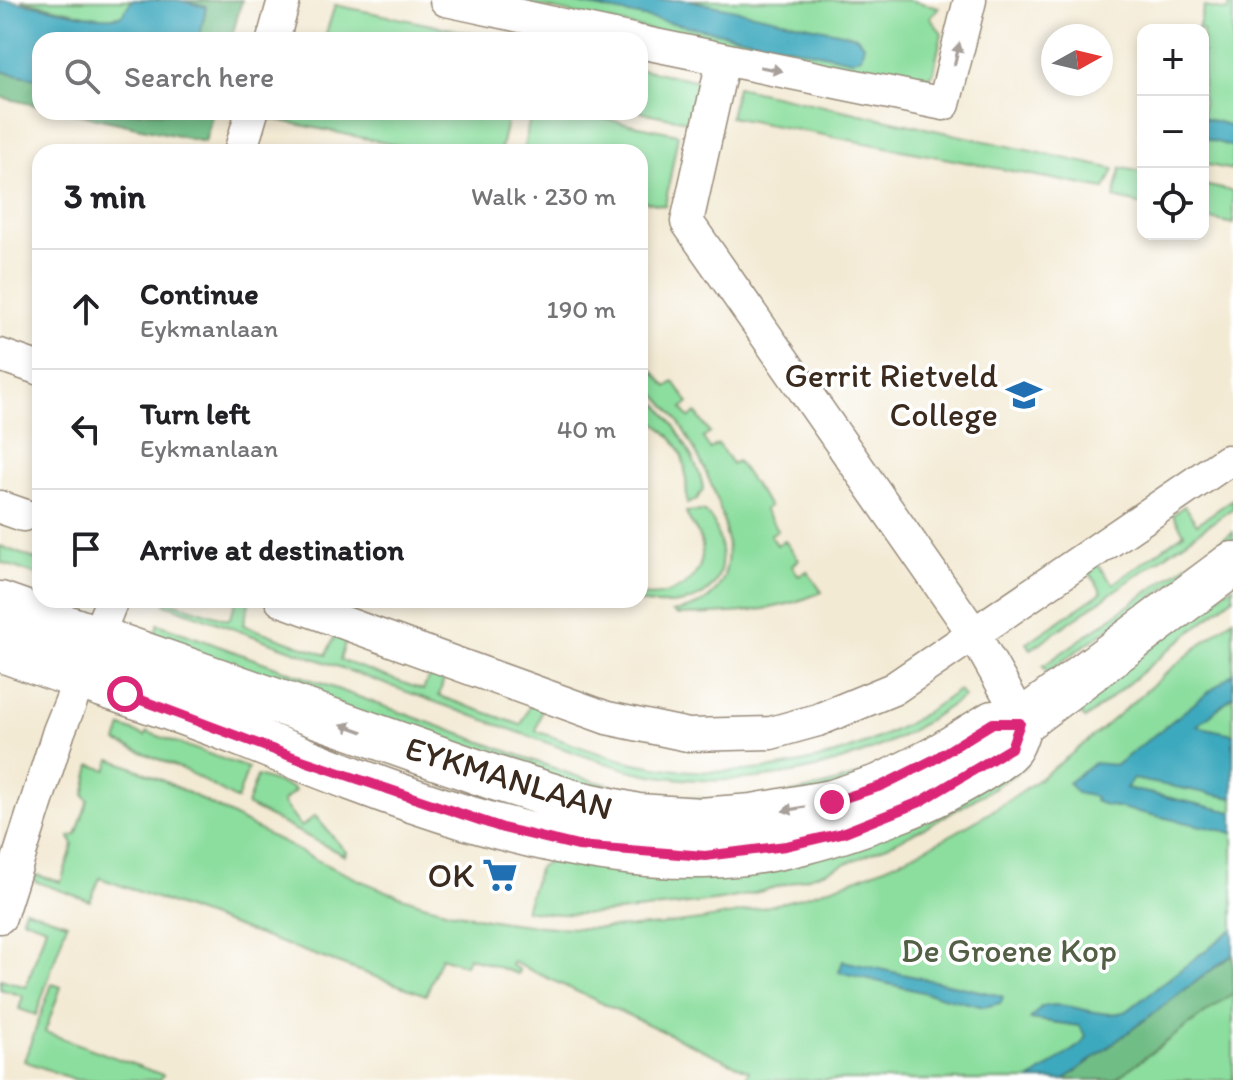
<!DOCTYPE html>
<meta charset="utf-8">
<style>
:root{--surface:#fff;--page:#f6f6f6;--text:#202124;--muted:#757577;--line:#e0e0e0}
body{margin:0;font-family:Itim,sans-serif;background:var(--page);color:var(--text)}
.controls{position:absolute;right:24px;top:24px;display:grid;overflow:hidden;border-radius:16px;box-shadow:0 4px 12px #0003}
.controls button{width:72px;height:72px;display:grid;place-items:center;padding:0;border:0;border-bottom:2px solid var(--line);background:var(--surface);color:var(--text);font:40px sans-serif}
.compass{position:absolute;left:1041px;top:24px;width:72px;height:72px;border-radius:50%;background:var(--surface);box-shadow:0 4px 12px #0003;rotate:82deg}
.stop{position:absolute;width:24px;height:24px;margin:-18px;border:6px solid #db2777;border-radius:50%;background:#fff}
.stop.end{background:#db2777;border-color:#fff;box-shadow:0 2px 8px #0008}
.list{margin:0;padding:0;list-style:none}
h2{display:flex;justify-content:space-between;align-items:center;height:104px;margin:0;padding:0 32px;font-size:34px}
h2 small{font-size:26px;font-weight:400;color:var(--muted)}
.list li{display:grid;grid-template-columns:52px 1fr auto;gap:24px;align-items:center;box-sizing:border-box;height:120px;padding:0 32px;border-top:2px solid var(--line)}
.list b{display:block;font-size:30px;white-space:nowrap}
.list p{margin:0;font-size:26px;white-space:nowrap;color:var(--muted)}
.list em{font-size:26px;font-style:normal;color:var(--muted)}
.icon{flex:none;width:44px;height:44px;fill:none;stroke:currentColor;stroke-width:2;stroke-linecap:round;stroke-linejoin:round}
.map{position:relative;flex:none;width:1233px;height:1080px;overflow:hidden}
.search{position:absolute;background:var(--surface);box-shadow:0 4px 12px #0003;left:32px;top:32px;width:616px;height:88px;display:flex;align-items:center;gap:20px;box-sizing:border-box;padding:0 28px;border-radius:24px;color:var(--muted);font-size:30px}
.panel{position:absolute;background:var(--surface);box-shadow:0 4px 12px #0003;left:32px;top:144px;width:616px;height:464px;border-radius:24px}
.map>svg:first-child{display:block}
.green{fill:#8cde9f;stroke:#64845e;stroke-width:2}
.forest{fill:#71bd86;stroke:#567452;stroke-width:2}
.water{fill:#3ea9be;stroke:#3c6a6e;stroke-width:2}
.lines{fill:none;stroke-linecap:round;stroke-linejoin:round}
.street-casing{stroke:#978a79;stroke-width:35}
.secondary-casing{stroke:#978a79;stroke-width:47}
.street{stroke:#fff;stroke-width:32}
.secondary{stroke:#fff;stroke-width:44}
.oneway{fill:#a79f9a}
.route{stroke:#db2777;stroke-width:10}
.labels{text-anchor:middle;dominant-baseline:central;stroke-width:7;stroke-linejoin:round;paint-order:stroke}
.poi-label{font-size:34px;fill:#3b2a1e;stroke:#fff;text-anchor:end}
.street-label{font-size:34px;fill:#3b2a1e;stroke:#fff}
.park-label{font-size:34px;fill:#536045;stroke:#fff}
</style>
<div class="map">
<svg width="1233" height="1080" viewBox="0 0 1233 1080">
<rect width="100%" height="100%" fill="#fff"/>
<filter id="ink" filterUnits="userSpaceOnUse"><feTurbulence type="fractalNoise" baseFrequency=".0125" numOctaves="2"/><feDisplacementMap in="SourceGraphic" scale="16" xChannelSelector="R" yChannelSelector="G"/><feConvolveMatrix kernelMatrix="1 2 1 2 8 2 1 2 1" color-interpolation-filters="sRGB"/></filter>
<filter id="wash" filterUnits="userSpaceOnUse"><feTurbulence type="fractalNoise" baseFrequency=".006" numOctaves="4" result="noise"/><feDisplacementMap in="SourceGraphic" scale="32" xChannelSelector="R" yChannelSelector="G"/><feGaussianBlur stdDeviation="1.8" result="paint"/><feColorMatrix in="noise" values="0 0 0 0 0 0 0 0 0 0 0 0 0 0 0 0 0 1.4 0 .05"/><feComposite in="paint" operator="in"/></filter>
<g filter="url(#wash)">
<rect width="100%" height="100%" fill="#f3ead4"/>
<!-- green -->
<path class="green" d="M21,0h111l-10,15 -16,5z
M511,0h398l30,7 -9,11 12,15 -9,41 -15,6 -2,8z
M1231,0h2v170l-30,-6v-134h-5l6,-23 24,4z
M335,5l169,35h-180z
M640,69l60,12 -8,41 -52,-10z
M737,87l377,82 -9,20 -375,-72z
M269,112h240l-9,40h-70l-162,-34z
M531,112h41l106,22 -13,72 -25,-6v-48h-117z
M1121,168l22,4v33l-29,-7z
M1203,185l30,6v33l-30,-7z
M640,356l27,31 7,-5 15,21 -7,5 7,10 7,-5 14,20 -7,5 7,11 8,-5 14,20 5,-3 32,45 -5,4 14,20 -8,5 7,10 8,-4 14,19 -7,6 7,10 8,-5 15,21c-48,21 -92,22 -144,23l-5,-3c102,-15 36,-143 3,-194 -9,-14 -30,-31 -36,-43 -2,-4 0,-14 0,-19z
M640,390c20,5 62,77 63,99l-6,10 -10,5c-1,-55 -4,-59 -47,-94z
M1233,499v9l-202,141 -4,-6 75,-51 -13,-20 8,-8 16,20 71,-51 -11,-18 11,-9 13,18z
M703,511c11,7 14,20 17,32 11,60 -45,68 -90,57h10v-5c31,5 65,-14 62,-49 -2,-15 -13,-23 -16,-34z
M1233,532v8l-186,132 -4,-6z
M0,546l40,15v15l-40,-14z
M1233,586v11l-148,122 -8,-10 119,-98z
M167,600l62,20 8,-20h9l3,4 -6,21 83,30 9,-20 11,5 -6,20 83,30 10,-21 12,5 -6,22 82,29 9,-20 12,4 -6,22c32,11 65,25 99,32 87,19 182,7 262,-34 22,-10 42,-26 62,-39l5,7c-21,13 -41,28 -62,39 -77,39 -171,54 -256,38 -30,-6 -58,-17 -87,-27l-394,-143z
M1233,619v326l-184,135h-304l4,-9 -236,-109 -2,3 8,5 -1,4 -50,-17 -3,8 -24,-8 -15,38 -326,-117 -10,23 -56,-20 2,-6 25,7 12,-37 -3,-8 6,-2 12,-35 -4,-5 7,-30 16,5 4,-11c109,40 199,110 312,145 199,60 434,4 602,-115 73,-51 136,-116 208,-170z
M158,624l415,151c150,46 274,27 403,-62l5,8c-112,72 -230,103 -364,80 -59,-10 -117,-32 -175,-50 -98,-32 -195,-67 -292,-102z
M122,727l23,9 2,-4 101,36 -11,32 -50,-29 -70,-29z
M1030,756l-3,10c-80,54 -171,101 -265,125 -35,10 -72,13 -109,17 -42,5 -86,10 -128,2l14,-43 28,-15z
M257,776l36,12 2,3 -13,11 19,25 14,-11 31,36 -1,4 -98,-51z
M25,909l42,14 -31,92 -17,-6 4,-13 -23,-7 1,-10 25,8 20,-60 -24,-9z
M1233,954v126h-169z
M52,984l9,3 -16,45 118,43 -3,5h-84l-52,-19z"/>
<!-- forest -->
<path class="forest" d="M242,0l-11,40h-32l7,-33 -25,-6z
M0,71l40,8v27l-40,-9z
M69,112h144l-8,30z
M1233,954v39l-119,87h-50z"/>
<!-- water -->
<path class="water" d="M0,0c31,0 101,25 122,15l10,-15h46l28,7 -7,33h-159v39l-40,-8z
M561,0h128l167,36 8,9 -3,11 -9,4z
M1203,118l30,8v21l-30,-9z
M1233,673v23l-36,30 36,8v64l-100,-19 -7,9 107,24v21l-131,-29 -8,-3 1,-4 -18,-4 -9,-10 26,-20 22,2z
M1233,929v25l-169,126h-34l51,-36 5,-8 -7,-10 -49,-7 11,-12c28,-8 59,14 86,4z
M843,961l155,34 5,2 -2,6 -17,4 -145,-35z"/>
</g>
<g filter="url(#ink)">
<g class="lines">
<!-- street casing -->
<g class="street-casing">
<path id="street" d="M446,0l186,40
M273,40l11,-40
M640,42l304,62 26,-104
M723,60l-36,162 287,412 49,87
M240,152l12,-40
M0,355l40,14
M0,507l23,8
M281,600l326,118 81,17 83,-2 47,-13 75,-31 334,-228
M0,917l59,-186 53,-131"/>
</g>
<!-- secondary casing -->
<g class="secondary-casing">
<path id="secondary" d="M0,604l495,174 78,24 65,14 62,4 53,-4 79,-14 49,-16 52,-26 60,-37h16
M0,649c81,30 165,55 245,87 140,57 305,123 459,120 68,-1 135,-22 198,-47 22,-8 98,-45 109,-63 4,-6 6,-16 9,-23l213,-159"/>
</g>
<!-- street -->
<use href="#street" class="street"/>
<!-- secondary -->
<use href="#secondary" class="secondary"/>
</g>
<!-- one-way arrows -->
<defs><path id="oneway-solid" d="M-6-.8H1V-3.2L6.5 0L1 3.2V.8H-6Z" transform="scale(2)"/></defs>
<g class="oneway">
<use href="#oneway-solid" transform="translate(957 54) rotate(-77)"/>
<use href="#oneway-solid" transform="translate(771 69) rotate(11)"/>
<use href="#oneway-solid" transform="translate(352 728) rotate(-161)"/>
<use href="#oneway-solid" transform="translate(794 809) rotate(170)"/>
</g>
</g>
<g class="lines" filter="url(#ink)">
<!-- route -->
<path class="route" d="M125,694l168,63 210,71 75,18 127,10 81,-10 56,-13 78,-31 91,-54 9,-25h-27l-60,37 -52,26 -49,16"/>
</g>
<!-- icons -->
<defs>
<g id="school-bare" transform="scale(2.76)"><path d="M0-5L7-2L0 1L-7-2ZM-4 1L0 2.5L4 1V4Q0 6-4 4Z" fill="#1f6fb2" stroke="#fff" stroke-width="2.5" paint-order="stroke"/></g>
<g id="supermarket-bare" transform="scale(2.76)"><path d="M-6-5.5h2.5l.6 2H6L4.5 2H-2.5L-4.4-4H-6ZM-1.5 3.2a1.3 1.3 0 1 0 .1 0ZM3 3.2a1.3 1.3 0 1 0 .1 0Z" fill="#1f6fb2" stroke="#fff" stroke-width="2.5" paint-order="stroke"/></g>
</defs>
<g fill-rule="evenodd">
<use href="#school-bare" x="1024" y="395"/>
<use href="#supermarket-bare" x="500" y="875"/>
</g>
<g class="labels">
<!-- poi labels -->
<g class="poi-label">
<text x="998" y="375">Gerrit Rietveld<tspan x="998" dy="39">College</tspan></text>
<text x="474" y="875">OK</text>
</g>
<!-- street labels -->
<g class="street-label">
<text transform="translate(509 778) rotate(17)">EYKMANLAAN</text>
</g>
<!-- park labels -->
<g class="park-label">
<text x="1009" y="950">De Groene Kop</text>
</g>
</g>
</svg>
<div class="controls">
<button>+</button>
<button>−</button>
<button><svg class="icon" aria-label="locate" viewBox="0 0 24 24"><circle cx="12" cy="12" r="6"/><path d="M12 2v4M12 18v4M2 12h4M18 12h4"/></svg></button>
</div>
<svg class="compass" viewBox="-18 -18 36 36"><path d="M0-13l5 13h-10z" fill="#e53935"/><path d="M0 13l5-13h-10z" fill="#757577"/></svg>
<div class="stop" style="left:125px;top:694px"></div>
<div class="stop end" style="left:832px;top:802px"></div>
<div class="search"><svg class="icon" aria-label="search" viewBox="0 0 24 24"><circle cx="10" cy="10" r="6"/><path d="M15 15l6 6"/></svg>Search here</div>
<section class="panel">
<h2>3 min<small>Walk · 230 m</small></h2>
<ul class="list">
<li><svg class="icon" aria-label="ahead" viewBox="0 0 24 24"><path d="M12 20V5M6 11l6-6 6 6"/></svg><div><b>Continue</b><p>Eykmanlaan</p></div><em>190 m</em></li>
<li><svg class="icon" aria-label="left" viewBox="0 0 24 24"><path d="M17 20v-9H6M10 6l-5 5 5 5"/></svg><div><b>Turn left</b><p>Eykmanlaan</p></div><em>40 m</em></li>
<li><svg class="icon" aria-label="arrive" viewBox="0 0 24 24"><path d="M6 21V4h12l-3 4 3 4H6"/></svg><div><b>Arrive at destination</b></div></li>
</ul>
</section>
</div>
